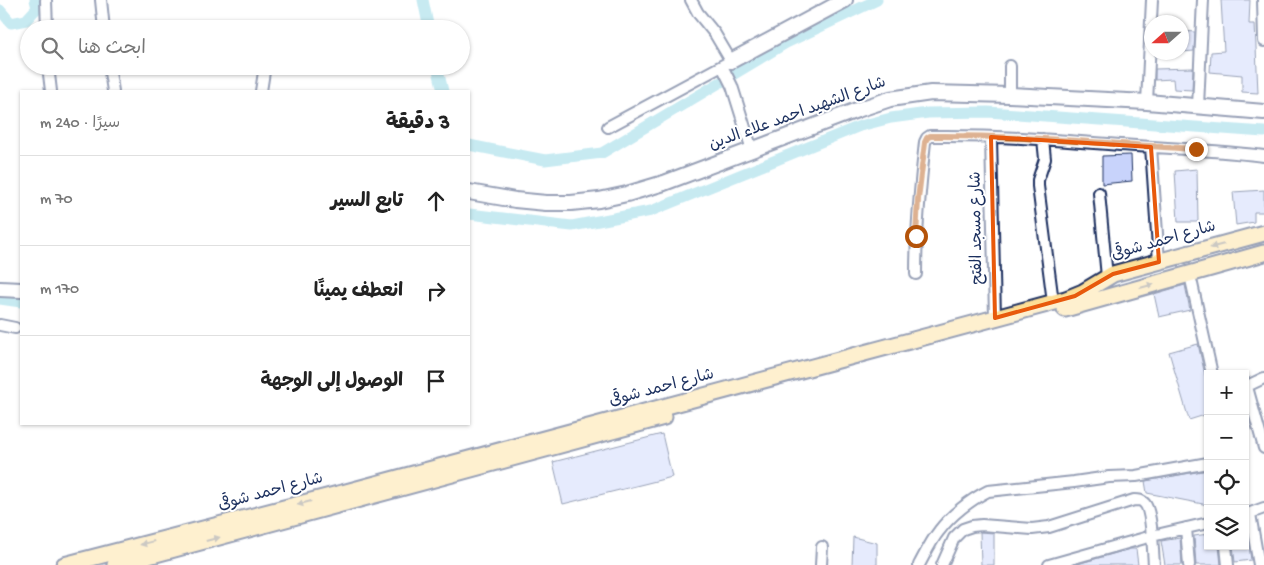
<!DOCTYPE html>
<html lang="ar">
<meta charset="utf-8">
<style>
:root{--surface:#fff;--page:#f2f2f2;--text:#222;--muted:#767676;--line:#e0e0e0}
body{margin:0;font-family:"Gochi Hand","Playpen Sans Arabic",sans-serif;background:var(--page);color:var(--text);direction:rtl}
.controls{position:absolute;right:15px;bottom:15px;display:grid;overflow:hidden;border-radius:0px;box-shadow:0 1px 4px #0004}
.controls button{width:45px;height:45px;display:grid;place-items:center;padding:0;border:0;border-bottom:1px solid var(--line);background:var(--surface);color:var(--text);font:25px sans-serif}
.compass{position:absolute;left:1144px;top:15px;width:45px;height:45px;border-radius:50%;background:var(--surface);box-shadow:0 1px 4px #0004;rotate:249deg}
.stop{position:absolute;width:15px;height:15px;margin:-11px;border:4px solid #b45309;border-radius:50%;background:#fff}
.stop.end{background:#b45309;border-color:#fff;box-shadow:0 1px 5px #0008}
.list{margin:0;padding:0;list-style:none}
h2{display:flex;justify-content:space-between;align-items:center;height:65px;margin:0;padding:0 20px;font-size:21px}
h2 small{font-size:16px;font-weight:400;color:var(--muted)}
.list li{display:grid;grid-template-columns:32px 1fr auto;gap:15px;align-items:center;box-sizing:border-box;height:90px;padding:0 20px;border-top:1px solid var(--line)}
.list b{display:block;font-size:19px;white-space:nowrap}
.list em{font-size:16px;font-style:normal;color:var(--muted)}
.icon{flex:none;width:28px;height:28px;fill:none;stroke:currentColor;stroke-width:2;stroke-linecap:round;stroke-linejoin:round}
.map{position:relative;flex:none;width:1264px;height:565px;overflow:hidden;direction:ltr}
.search{position:absolute;background:var(--surface);box-shadow:0 1px 4px #0004;left:20px;top:20px;width:450px;height:55px;display:flex;align-items:center;gap:12px;box-sizing:border-box;padding:0 18px;border-radius:28px;color:var(--muted);font-size:19px}
.panel{position:absolute;background:var(--surface);box-shadow:0 1px 4px #0004;left:20px;top:90px;width:450px;height:335px;border-radius:0px;direction:rtl}
.map>svg:first-child{display:block}
.lines{fill:none;stroke-linecap:round;stroke-linejoin:round}
.canal{stroke:#83d1e1;stroke-width:11}
.building{fill:#c8d3fb;stroke:#1b2f5e}
.street-casing{stroke:#1b2f5e;stroke-width:14}
.secondary-casing{stroke:#1b2f5e;stroke-width:18}
.primary-casing{stroke:#1b2f5e;stroke-width:19}
.street{stroke:#fff;stroke-width:10}
.secondary{stroke:#fff;stroke-width:14}
.primary{stroke:#fdde96;stroke-width:15}
.oneway{fill:#8c867a}
.route{stroke:#b45309;stroke-width:6}
.marked{fill:none;stroke:#e8590c;stroke-width:4;stroke-linejoin:round}
.labels{text-anchor:middle;dominant-baseline:central;stroke-width:4;stroke-linejoin:round;paint-order:stroke}
.street-label{font-size:16px;fill:#1b2f5e;stroke:#fff}
</style>
<div class="map">
<svg width="1264" height="565" viewBox="0 0 1264 565">
<rect width="100%" height="100%" fill="#fff"/>
<filter id="ink" filterUnits="userSpaceOnUse"><feTurbulence type="fractalNoise" baseFrequency=".02" numOctaves="2"/><feDisplacementMap in="SourceGraphic" scale="10" xChannelSelector="R" yChannelSelector="G"/><feConvolveMatrix kernelMatrix="1 2 1 2 8 2 1 2 1" color-interpolation-filters="sRGB"/></filter>
<g filter="url(#ink)">
<g class="lines">
<!-- canal -->
<path class="canal" d="M423,0l6,29
M0,10l11,13 15,-3 11,-12 -2,-8
M437,66l6,25
M469,145l76,15 57,-7 184,-110 91,-43
M469,214l103,12 79,-15 209,-85 31,-8 37,-5 60,-1 276,20
M0,299l21,3"/>
</g>
<!-- building -->
<path class="building" d="M1221,0h29l-1,24h6l3,69 -16,-1v-17l-32,-3 1,-20 13,-1z
M1182,31l13,1 -1,19 -12,1z
M1193,68l-1,22 -18,-1 -1,-10 -18,1v-11z
M1131,155l1,26 -30,3v-28z
M1197,169l1,53h-20l-3,-51z
M1264,190v22h-10v10l-18,3 -3,-33z
M1185,285l5,25 -31,7 -5,-23z
M1198,344l7,31 3,6v33l-19,6 -20,-68z
M662,434l10,43 -109,27 -10,-42z
M1208,470v35l-61,-12 -2,-12z
M980,532l14,1v32h-13z
M1208,534v12h11l2,19h-25l-2,-29z
M853,537l24,6v22h-25z
M1180,538l2,27h-17l-4,-24z
M1233,546h16l2,14 -16,2z
M1130,549h6l2,16h-64z"/>
<g class="lines">
<!-- street casing -->
<g class="street-casing">
<path id="street" d="M46,0l1,29
M101,0l3,29
M1263,0l1,41
M48,66l3,25
M109,66l4,25
M722,66l10,20 20,64
M261,91l3,-19
M1010,95v-29
M1147,102l5,-102
M1198,106l5,-106
M608,127l123,-66 -16,-27 -17,-21 -7,-13
M991,137l4,181
M1043,139l2,20 -7,21v6l15,116
M1151,147l8,115
M1099,193l8,84
M916,274c0,-45 4,-87 9,-132l2,-4 3,-2c63,-1 127,4 190,9 48,3 96,5 144,11
M1190,275l22,99
M0,325l15,3
M1245,387l19,-9
M1247,387l17,61
M1250,514l9,51
M1245,515l19,-7
M1186,528l3,37
M1226,546l2,19
M821,565l1,-18
M919,565c6,-11 12,-24 20,-34 12,-16 31,-31 49,-40l86,-9 35,-5 27,-1 72,-13
M942,565l12,-27 9,-9 9,-3 10,-1 50,4 17,-2 85,-27c5,0 8,0 11,4 7,8 8,49 9,61
M1049,565l103,-29 56,-13"/>
</g>
<!-- secondary casing -->
<g class="secondary-casing">
<path id="secondary" d="M731,61l114,-61
M469,192l46,8 31,3h25l28,-3 28,-6 37,-11 193,-73 33,-11 41,-6 79,2 137,7 117,10
M0,289l21,1"/>
</g>
<!-- primary casing -->
<g class="primary-casing">
<path id="primary" d="M1065,309l199,-56
M64,565l282,-73 720,-193 17,-7 30,-18 151,-41
M115,565l549,-148"/>
</g>
<!-- street -->
<use href="#street" class="street"/>
<!-- secondary -->
<use href="#secondary" class="secondary"/>
<!-- primary -->
<use href="#primary" class="primary"/>
</g>
<!-- one-way arrows -->
<defs><path id="oneway-solid" d="M-6-.8H1V-3.2L6.5 0L1 3.2V.8H-6Z" transform="scale(1.25)"/></defs>
<g class="oneway">
<use href="#oneway-solid" transform="translate(1217 246) rotate(165)"/>
<use href="#oneway-solid" transform="translate(1147 286) rotate(-15)"/>
<use href="#oneway-solid" transform="translate(304 503) rotate(165)"/>
<use href="#oneway-solid" transform="translate(213 539) rotate(-15)"/>
<use href="#oneway-solid" transform="translate(147 543) rotate(165)"/>
</g>
</g>
<g class="lines" filter="url(#ink)">
<!-- route -->
<path class="route" d="M916,236l2,-37 7,-57 2,-4 3,-2c89,-1 177,8 266,13"/>
</g>
<!-- marked area -->
<path d="M0 0H1264V565H0ZM991,137l160,10 8,115 -46,12 -38,22 -80,22z" fill="#fff" fill-opacity=".55" fill-rule="evenodd"/>
<path class="marked" d="M991,137l160,10 8,115 -46,12 -38,22 -80,22z"/>
<g class="labels">
<!-- street labels -->
<g class="street-label">
<text transform="translate(798 115) rotate(-20)">شارع الشهيد احمد علاء الدين</text>
<text transform="translate(978 228) rotate(-91)">شارع مسجد الفتح</text>
<text transform="translate(1164 242) rotate(-16)">شارع احمد شوقى</text>
<text transform="translate(662 389) rotate(-15)">شارع احمد شوقى</text>
<text transform="translate(271 493) rotate(-15)">شارع احمد شوقى</text>
</g>
</g>
</svg>
<div class="controls">
<button>+</button>
<button>−</button>
<button><svg class="icon" aria-label="locate" viewBox="0 0 24 24"><circle cx="12" cy="12" r="6"/><path d="M12 2v4M12 18v4M2 12h4M18 12h4"/></svg></button>
<button><svg class="icon" aria-label="layers" viewBox="0 0 24 24"><path d="M12 4l9 5-9 5-9-5zM3 14l9 5 9-5"/></svg></button>
</div>
<svg class="compass" viewBox="-18 -18 36 36"><path d="M0-13l5 13h-10z" fill="#e53935"/><path d="M0 13l5-13h-10z" fill="#767676"/></svg>
<div class="stop" style="left:916px;top:236px"></div>
<div class="stop end" style="left:1196px;top:149px"></div>
<div class="search"><svg class="icon" aria-label="search" viewBox="0 0 24 24"><circle cx="10" cy="10" r="6"/><path d="M15 15l6 6"/></svg>ابحث هنا</div>
<section class="panel">
<h2>3 دقيقة<small>سيرًا · 240 m</small></h2>
<ul class="list">
<li><svg class="icon" aria-label="ahead" viewBox="0 0 24 24"><path d="M12 20V5M6 11l6-6 6 6"/></svg><div><b>تابع السير</b></div><em>70 m</em></li>
<li><svg class="icon" aria-label="right" viewBox="0 0 24 24"><path d="M7 20v-9h11M14 6l5 5-5 5"/></svg><div><b>انعطف يمينًا</b></div><em>170 m</em></li>
<li><svg class="icon" aria-label="arrive" viewBox="0 0 24 24"><path d="M6 21V4h12l-3 4 3 4H6"/></svg><div><b>الوصول إلى الوجهة</b></div></li>
</ul>
</section>
</div>
